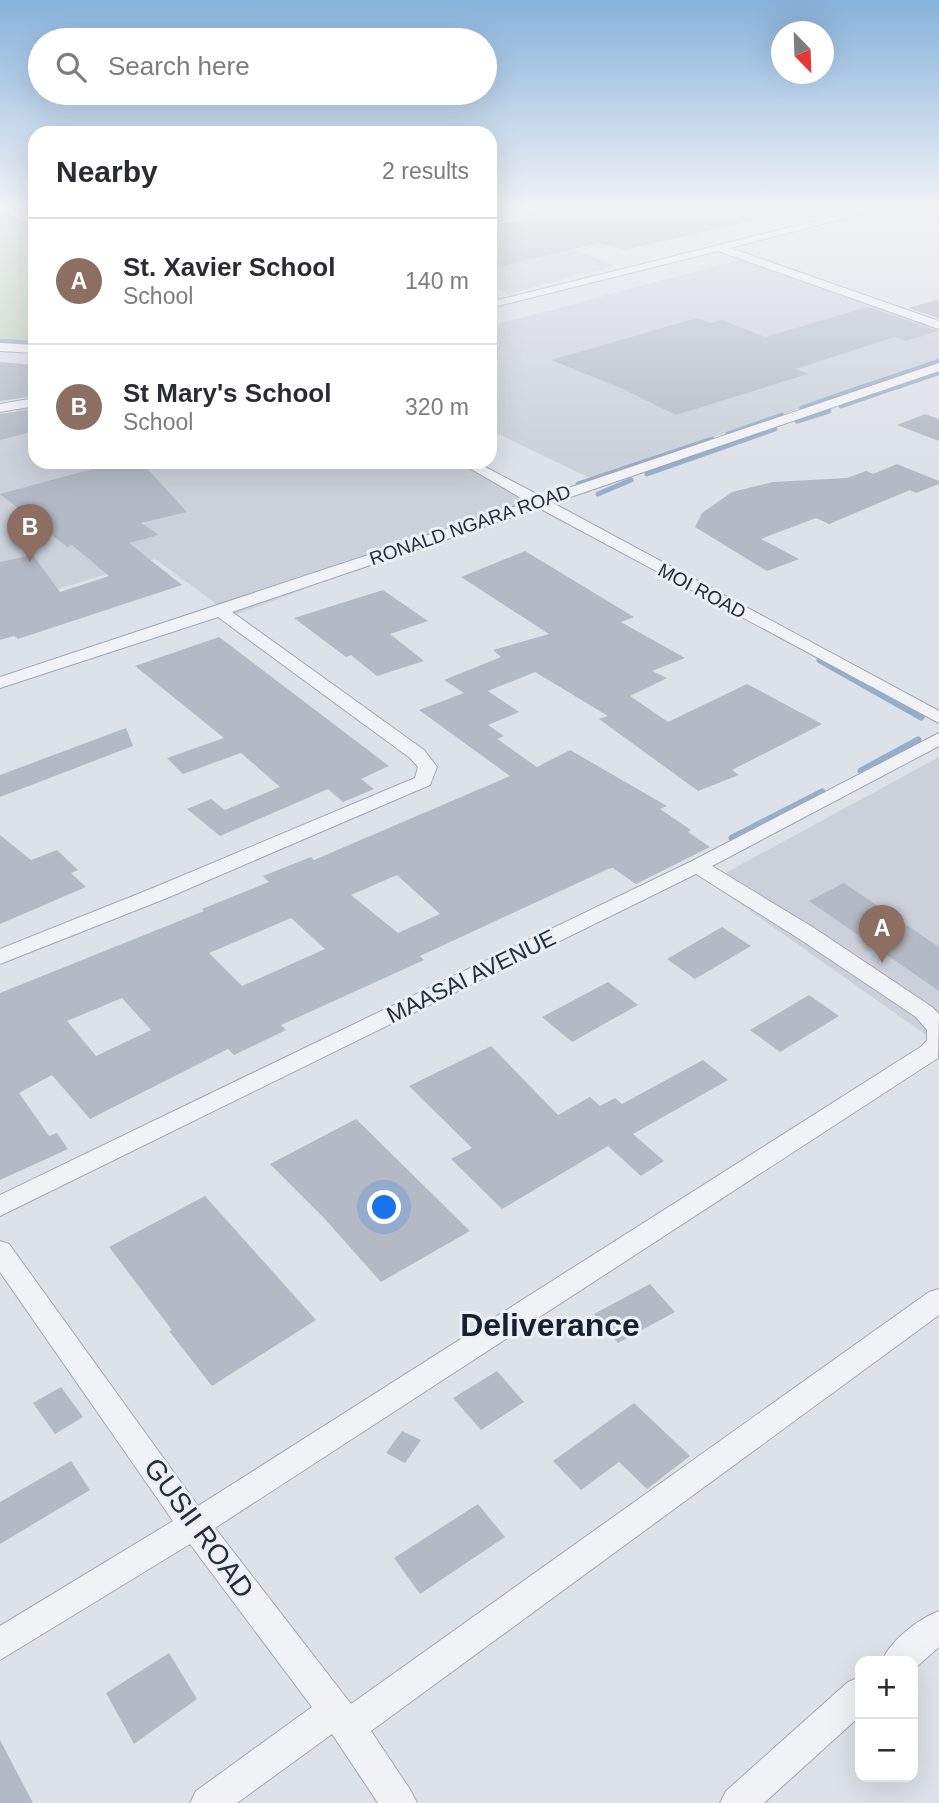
<!DOCTYPE html>
<meta charset="utf-8">
<style>
:root{--surface:#fff;--page:#f7f7f7;--text:#2b2b33;--muted:#7c7c81;--line:#e1e1e2;--accent:#d7384b}
body{margin:0;font-family:Helvetica,sans-serif;background:var(--page);color:var(--text)}
.controls{position:absolute;right:21px;bottom:21px;display:grid;overflow:hidden;border-radius:14px;box-shadow:0 7px 28px #0002}
.controls button{width:63px;height:63px;display:grid;place-items:center;padding:0;border:0;border-bottom:2px solid var(--line);background:var(--surface);color:var(--text);font:35px sans-serif}
.compass{position:absolute;left:771px;top:21px;width:63px;height:63px;border-radius:50%;background:var(--surface);box-shadow:0 7px 28px #0002;rotate:157deg}
.you{position:absolute;left:385px;top:1208px;width:24px;height:24px;margin:-18px;border:5px solid #fff;border-radius:50%;background:#1a73e8;box-shadow:0 0 0 10px #1a73e833}
.badge{display:grid;place-items:center;width:46px;height:46px;border-radius:50%;background:var(--accent);color:#fff;font-size:23px;font-weight:700}
.pin{position:absolute;translate:-50% -58px;filter:drop-shadow(0 2px 4px #0008)}
.pin::after{content:'';position:absolute;top:37px;width:24px;height:21px;background:inherit;clip-path:polygon(0 0,100% 0,50% 100%)}
.list{margin:0;padding:0;list-style:none}
h2{display:flex;justify-content:space-between;align-items:center;height:91px;margin:0;padding:0 28px;font-size:30px}
h2 small{font-size:23px;font-weight:400;color:var(--muted)}
.list li{display:grid;grid-template-columns:46px 1fr auto;gap:21px;align-items:center;box-sizing:border-box;height:126px;padding:0 28px;border-top:2px solid var(--line)}
.list b{display:block;font-size:26px;white-space:nowrap}
.list p{margin:0;font-size:23px;white-space:nowrap;color:var(--muted)}
.list em{font-size:23px;font-style:normal;color:var(--muted)}
.icon{flex:none;width:38px;height:38px;fill:none;stroke:currentColor;stroke-width:2;stroke-linecap:round;stroke-linejoin:round}
.map{position:relative;flex:none;width:939px;height:1803px;overflow:hidden}
.search{position:absolute;background:var(--surface);box-shadow:0 7px 28px #0002;left:28px;top:28px;width:469px;height:77px;display:flex;align-items:center;gap:18px;box-sizing:border-box;padding:0 24px;border-radius:38px;color:var(--muted);font-size:26px}
.panel{position:absolute;background:var(--surface);box-shadow:0 7px 28px #0002;left:28px;top:126px;width:469px;height:343px;border-radius:21px}
.map>svg:first-child{display:block}
.built{fill:#cbd0da}
.green{fill:#c2d2bd}
.lines{fill:none;stroke-linecap:round;stroke-linejoin:round}
.stream-far2{stroke:#95aecb;stroke-width:4.5}
.stream-far1{stroke:#95aecb;stroke-width:5}
.stream{stroke:#95aecb;stroke-width:7}
.building{fill:#b4bac5;fill-rule:evenodd}
.minor-casing{stroke:#a2a8b2;stroke-width:2}
.minor{fill:#f0f2f6;fill-rule:evenodd}
.labels{text-anchor:middle;dominant-baseline:central;stroke-width:6;stroke-linejoin:round;paint-order:stroke}
.far-street-label{font-size:19px;fill:#252e3f;stroke:#ecf0f6}
.street-label{font-size:23px;fill:#252e3f;stroke:#ecf0f6}
.near-street-label{font-size:28px;fill:#252e3f;stroke:#ecf0f6}
.near-quarter-label{font-size:32px;font-weight:bold;fill:#181f30;stroke:#ecf0f6}
</style>
<div class="map">
<svg width="939" height="1803" viewBox="0 0 939 1803">
<rect width="100%" height="100%" fill="#dde1e8"/>
<!-- built -->
<path class="built" d="M884,206h55v18z
M490,216l125,50 -107,28 -18,-8z
M743,259l196,70v33l-349,116 -100,-48v-104z
M35,404v58h431l73,39 -306,115 -78,-57 -155,48v-184l20,-6 -6,-9z
M939,757v287l-230,-162z"/>
<!-- green -->
<path class="green" d="M0,206h35v146l-35,-1z"/>
<g class="lines">
<!-- stream-far2 -->
<path class="stream-far2" d="M0,341l35,2
M863,387l76,-26
M897,387l42,-14"/>
<!-- stream-far1 -->
<path class="stream-far1" d="M841,406l61,-21
M802,408l66,-23
M797,421l32,-10
M728,434l54,-19
M647,474l128,-45
M578,484l134,-45
M598,494l33,-14
M461,524l42,-14"/>
<!-- stream -->
<path class="stream" d="M820,660l101,57
M861,771l57,-31
M732,838l90,-46"/>
</g>
<!-- building -->
<path class="building" d="M556,206h223l1,8 -155,36 -27,-7 -108,26v-42l39,-9 -10,-5z
M939,299v19l-31,-10z
M868,307l70,24 -32,10 -11,-4 -100,32 13,5 -132,41 -55,-27 -70,-28 146,-42 14,5 11,-3 43,17z
M0,362l35,3v31l-35,5z
M35,409v22l-35,9v-26z
M925,414l14,5v22l-42,-16z
M118,462h23l46,50 -46,11 18,12 -30,8 53,42 -164,54 -4,-3 -14,4v-78l33,-7 27,37 49,-16 -37,-31 -5,2 -67,-53z
M897,464l42,17v3l-23,9 -6,-3 -81,34 -13,-6 -55,21 38,20 -32,12 -72,-44 7,-14 30,-21 41,-10 74,-4 19,-7 7,3z
M525,551l109,66 -13,5 64,36 -33,13 15,7 -37,18 38,26 79,-38 75,40 -90,46 7,5 -41,16 -99,-72 9,-3 -73,-44 -47,19 31,21 -31,13 16,11 -7,3 40,28 33,-17 97,56 -7,3 31,21 -3,2 22,15 -74,37 -23,-16 -5,1 -188,87 4,4 -143,65 5,5 -52,25 -6,-6 -138,70 -38,-44 -33,18 30,43 8,-3 11,16 -68,31v-187l204,-82 -2,-2 67,-27 -6,-6 48,-19 3,3 196,-84 -91,-66 45,-17 -20,-13 57,-23 -8,-7 56,-16 -88,-57zM397,875l43,39 -42,19 -47,-38zM291,918l34,31 -83,37 -33,-33zM122,998l29,32 -55,26 -29,-35z
M383,590l45,31 -38,13 34,27 -47,15 -26,-21 -5,2 -52,-39z
M219,637l170,129 -28,13 13,10 -31,13 -15,-13 -108,47 -33,-27 24,-10 14,11 55,-23 -39,-34 -58,21 -16,-16 57,-20 -89,-72z
M126,728l7,18 -133,51v-22z
M0,835l31,25 26,-10 21,20 -7,3 15,14 -86,37z
M844,883l95,64v44l-130,-90z
M722,927l29,19 -56,33 -28,-20z
M608,982l30,23 -66,37 -30,-25z
M809,995l30,21 -59,36 -30,-22z
M491,1046l67,69 32,-18 10,9 15,-8 7,6 81,-44 25,20 -95,54 31,27 -23,15 -33,-30 -106,63 -51,-50 21,-11 -63,-62z
M356,1119l114,112 -89,51 -58,-65 -53,-53z
M205,1196l111,124 -104,66 -43,-55 3,-1 -63,-83z
M650,1284l25,28 -57,31 -24,-29z
M497,1371l27,31 -43,28 -28,-32z
M61,1387l22,30 -28,17 -22,-31z
M634,1403l56,53 -43,33 -28,-27 -38,28 -28,-29z
M402,1431l19,9 -16,23 -19,-10z
M71,1461l19,29 -90,54v-42z
M478,1504l27,33 -85,57 -26,-36z
M169,1653l28,46 -63,45 -28,-51z
M0,1740l33,63h-33z"/>
<g class="lines">
<!-- minor casing -->
<g class="minor-casing">
<path id="minor" d="M0,206h7l28,14v7l-35,-17z
M876,206h15l-161,42 209,73v8l-221,-78 -228,57v-6z
M0,343l35,2v8l-35,-2z
M939,363v8l-386,132 386,208v12l-400,-215 -307,104 192,138 13,17 -7,18 -263,113 -167,66v-15l153,-61 262,-110 3,-11 -8,-9 -192,-141 -218,71v-11l528,-175 -69,-40h17l66,35z
M35,398v8l-35,6v-8z
M939,733v13l-227,120 102,62 118,79 7,7 -1,44 -723,470 136,176 578,-412 10,-3v26l-568,416 40,60 6,12h-39l-46,-69 -95,69h-47l6,-12 116,-84 -122,-163 -190,116v-34l173,-105 -173,-249v-31l9,3 189,262 724,-460 5,-6v-10l-11,-13 -118,-79 -102,-64 -696,342v-21l690,-333z
M939,1611v36l-26,23v-9h-31c8,-20 36,-42 57,-50z
M860,1677v39l-96,87h-44l6,-12 122,-109z"/>
</g>
<!-- minor -->
<use href="#minor" class="minor"/>
</g>
<!-- sky -->
<linearGradient id="sky" x2="0" y2="1"><stop stop-color="#87b2dc"/><stop offset="0.45" stop-color="#f0f2f5"/><stop offset="1" stop-color="#f0f2f5" stop-opacity="0"/></linearGradient>
<rect width="939" height="458" fill="url(#sky)"/>
<g class="labels">
<!-- far-street labels -->
<g class="far-street-label">
<text transform="translate(470 525) rotate(-19)">RONALD NGARA ROAD</text>
<text transform="translate(702 591) rotate(28)">MOI ROAD</text>
</g>
<!-- street labels -->
<g class="street-label">
<text transform="translate(471 976) rotate(-26)">MAASAI AVENUE</text>
</g>
<!-- near-street labels -->
<g class="near-street-label">
<text transform="translate(199 1528) rotate(54)">GUSII ROAD</text>
</g>
<!-- near-quarter labels -->
<g class="near-quarter-label">
<text x="550" y="1325">Deliverance</text>
</g>
</g>
</svg>
<div class="controls">
<button>+</button>
<button>−</button>
</div>
<svg class="compass" viewBox="-18 -18 36 36"><path d="M0-13l5 13h-10z" fill="#e53935"/><path d="M0 13l5-13h-10z" fill="#7c7c81"/></svg>
<div class="you"></div>
<div class="pin badge" style="left:882px;top:963px;background:#8d6e63">A</div>
<div class="pin badge" style="left:30px;top:562px;background:#8d6e63">B</div>
<div class="search"><svg class="icon" aria-label="search" viewBox="0 0 24 24"><circle cx="10" cy="10" r="6"/><path d="M15 15l6 6"/></svg>Search here</div>
<section class="panel">
<h2>Nearby<small>2 results</small></h2>
<ul class="list">
<li><span class="badge" style="background:#8d6e63">A</span><div><b>St. Xavier School</b><p>School</p></div><em>140 m</em></li>
<li><span class="badge" style="background:#8d6e63">B</span><div><b>St Mary's School</b><p>School</p></div><em>320 m</em></li>
</ul>
</section>
</div>
